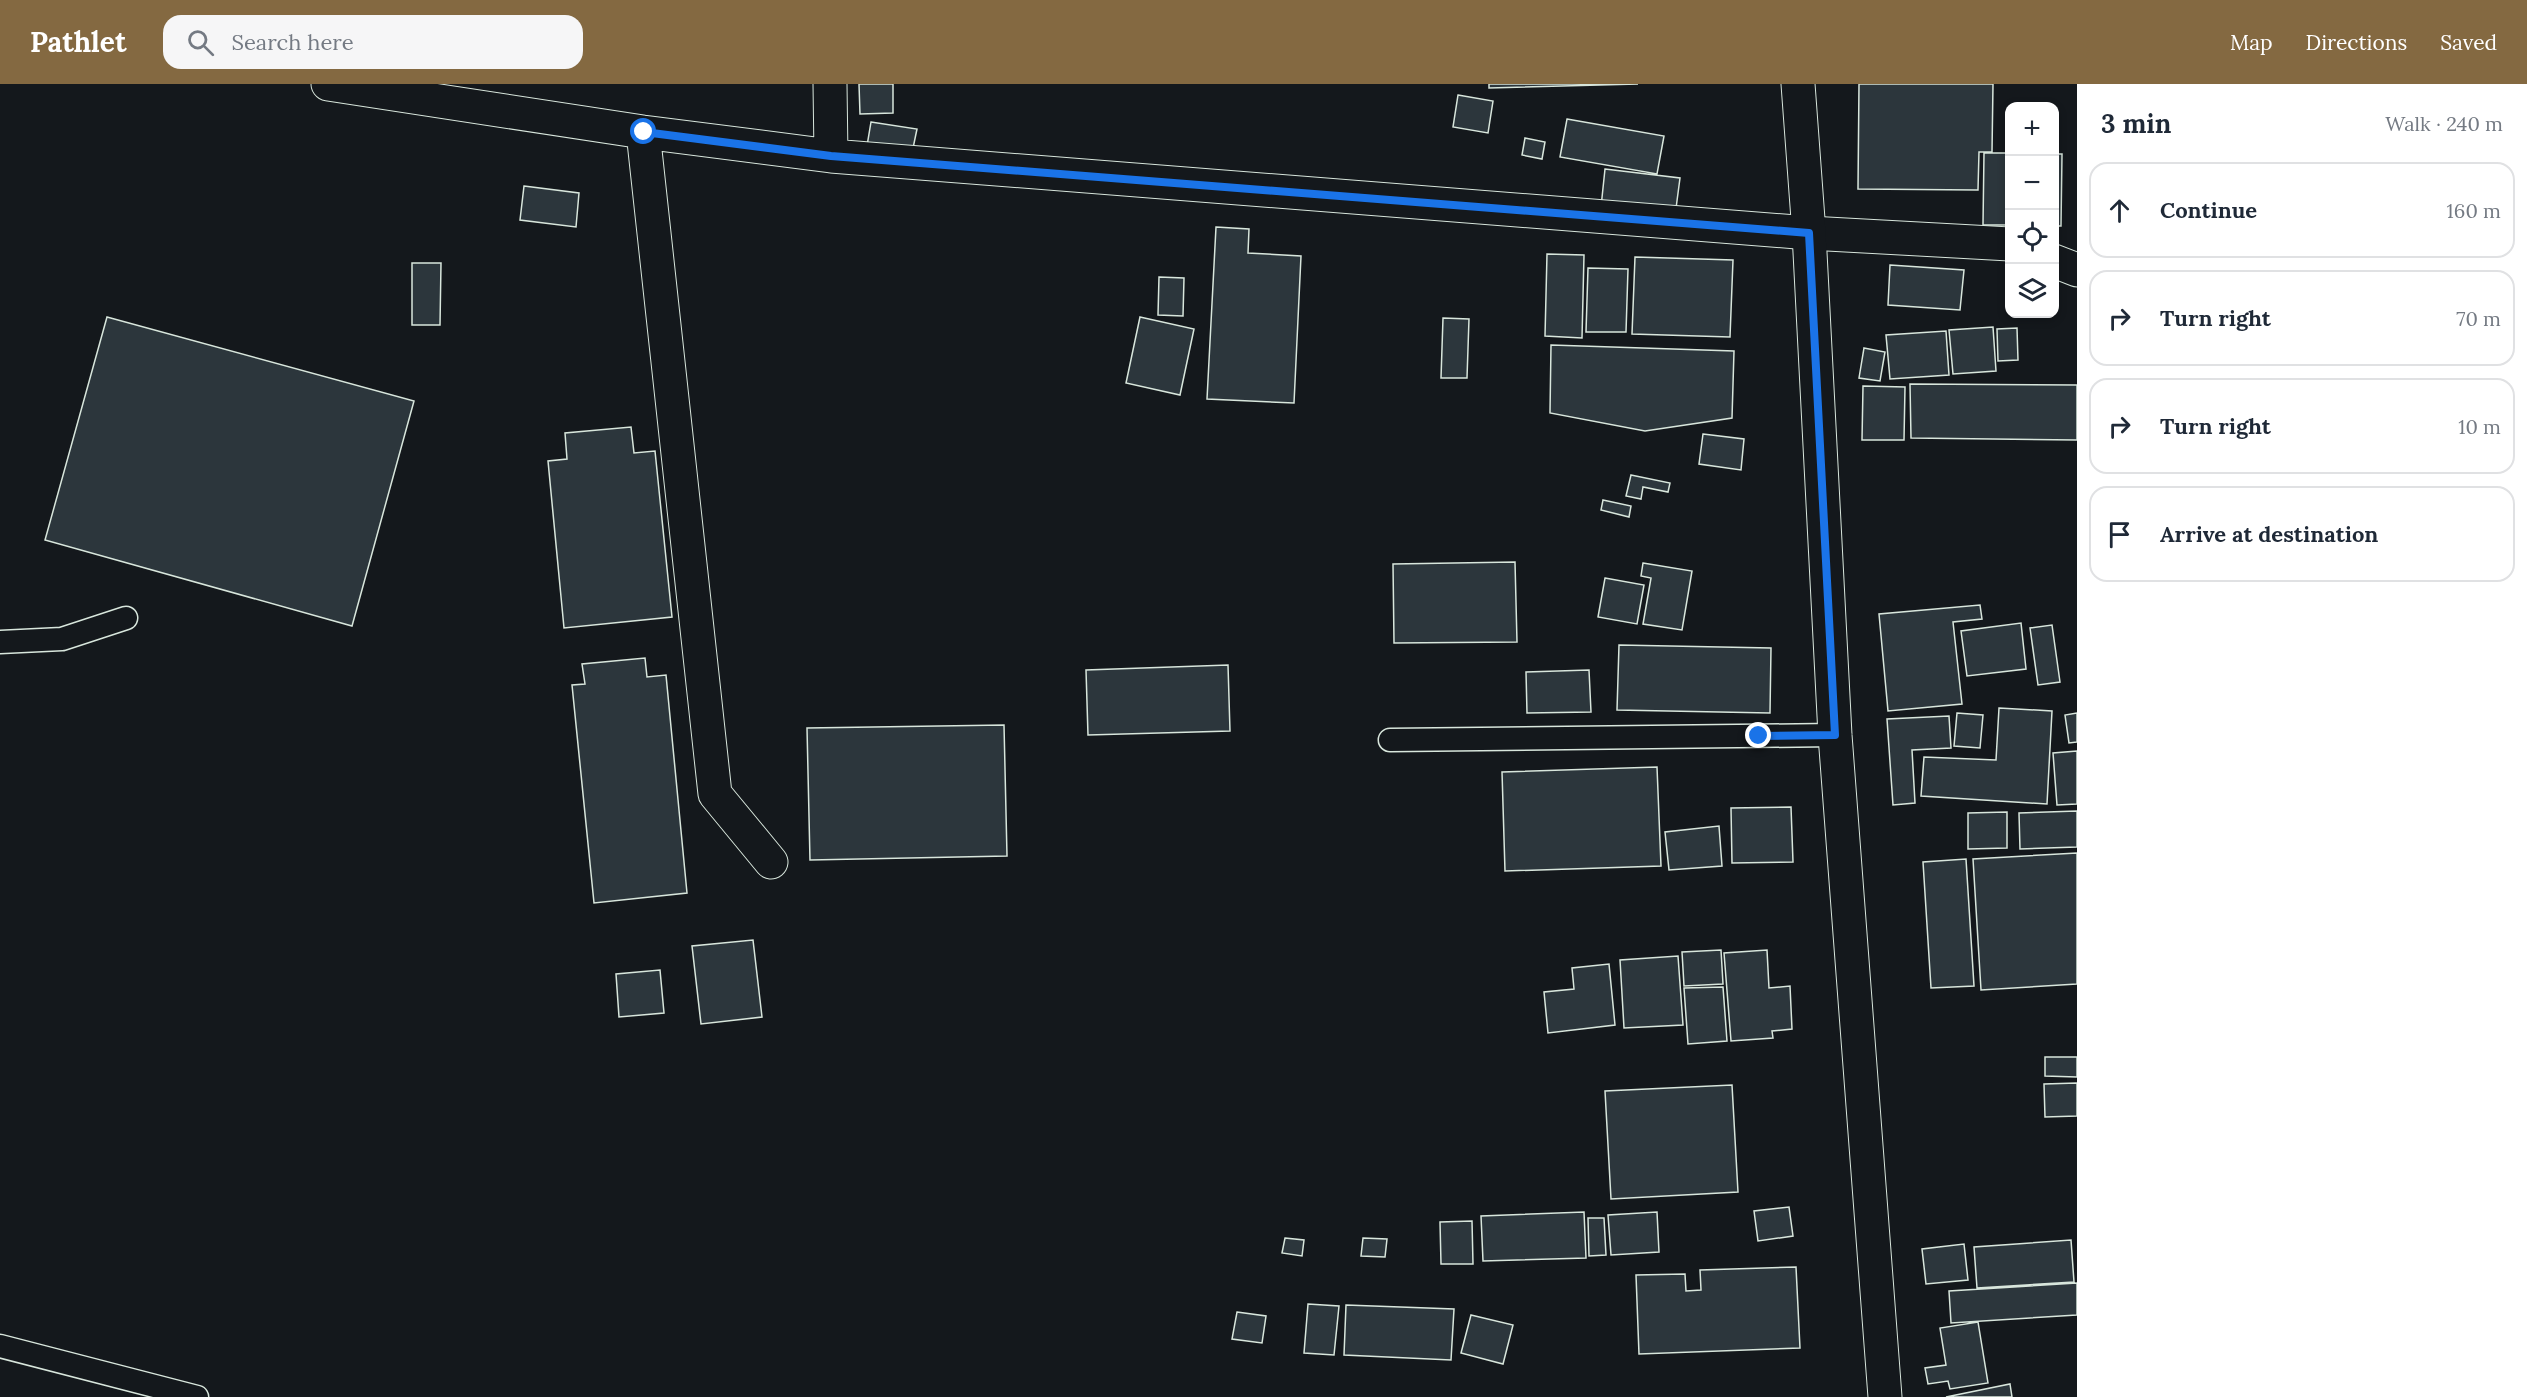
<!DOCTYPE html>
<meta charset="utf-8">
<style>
:root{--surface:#fff;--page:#f6f6f7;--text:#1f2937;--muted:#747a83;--line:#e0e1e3;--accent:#846941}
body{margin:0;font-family:Lora,serif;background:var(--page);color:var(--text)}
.controls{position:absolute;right:18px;top:18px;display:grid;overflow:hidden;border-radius:12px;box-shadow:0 3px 9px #0003}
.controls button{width:54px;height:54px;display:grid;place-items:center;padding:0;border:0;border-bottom:2px solid var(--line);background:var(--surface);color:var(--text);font:30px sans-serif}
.stop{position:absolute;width:18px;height:18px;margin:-14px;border:4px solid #1a73e8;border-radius:50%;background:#fff}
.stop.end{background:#1a73e8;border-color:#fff;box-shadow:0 2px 6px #0008}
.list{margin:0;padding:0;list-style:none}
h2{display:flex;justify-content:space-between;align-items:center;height:78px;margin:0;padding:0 24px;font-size:26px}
h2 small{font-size:20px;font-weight:400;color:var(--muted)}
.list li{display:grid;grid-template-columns:39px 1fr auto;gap:18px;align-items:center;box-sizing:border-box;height:96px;margin:0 12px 12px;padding:0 12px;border:2px solid var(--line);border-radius:18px}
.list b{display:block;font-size:22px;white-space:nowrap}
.list em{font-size:20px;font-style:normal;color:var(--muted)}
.icon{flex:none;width:33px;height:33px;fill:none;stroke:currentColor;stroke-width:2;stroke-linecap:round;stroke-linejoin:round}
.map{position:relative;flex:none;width:2077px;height:1313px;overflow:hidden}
header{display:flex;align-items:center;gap:36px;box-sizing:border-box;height:84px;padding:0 30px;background:var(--accent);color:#fff}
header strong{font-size:28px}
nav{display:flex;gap:33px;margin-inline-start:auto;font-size:21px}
.search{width:420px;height:54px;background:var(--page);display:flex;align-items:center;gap:15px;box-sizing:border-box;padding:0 21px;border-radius:18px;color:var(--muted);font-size:22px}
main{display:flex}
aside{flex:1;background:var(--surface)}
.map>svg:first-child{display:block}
.building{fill:#2c363c;stroke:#d8e6dc;stroke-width:1.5}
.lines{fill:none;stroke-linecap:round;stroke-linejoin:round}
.lane-casing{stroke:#d8e6dc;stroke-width:25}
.street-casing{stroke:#d8e6dc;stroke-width:35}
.secondary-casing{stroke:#d8e6dc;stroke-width:35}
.lane{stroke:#14181c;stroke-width:22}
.street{stroke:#14181c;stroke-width:33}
.secondary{stroke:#14181c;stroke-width:33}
.route{stroke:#1a73e8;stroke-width:8}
</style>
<header>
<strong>Pathlet</strong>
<div class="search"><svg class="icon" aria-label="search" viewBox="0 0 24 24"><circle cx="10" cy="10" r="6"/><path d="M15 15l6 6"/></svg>Search here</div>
<nav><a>Map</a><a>Directions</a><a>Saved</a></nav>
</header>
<main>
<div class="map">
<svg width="2077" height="1313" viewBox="0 0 2077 1313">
<rect width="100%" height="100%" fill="#14181c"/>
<!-- building -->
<path class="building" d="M859,0h34v29l-33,1z
M1489,0h149l-149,4z
M1859,0h134l-1,68h-13l-1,38 -120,-1z
M1458,11l35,6 -5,32 -35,-6z
M1567,35l97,17 -7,38 -97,-17z
M871,38l46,7 -5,24 -45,-7z
M1525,54l20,4 -3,17 -20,-4z
M1984,69h26v72h-27z
M2054,70h8l-1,72h-7z
M1605,85l75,9 -5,38 -74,-9z
M524,102l55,7 -3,34 -56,-7z
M1216,143l33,2 -1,24 53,3 -7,147 -87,-4z
M1547,170l37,1 -2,83 -37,-2z
M1635,173l98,3 -3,77 -98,-3z
M412,179h29l-1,62h-28z
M1890,181l74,5 -4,40 -72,-5z
M1588,184l40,1 -2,63h-40z
M1159,193l25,1 -1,38 -25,-1z
M107,233l307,84 -62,225 -307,-86z
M1140,233l54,12 -14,66 -54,-12z
M1443,234l26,1 -2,59h-26z
M1993,243l3,44 -43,3 -4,-44z
M2017,244l1,32 -20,1 -1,-32z
M1946,247l3,44 -59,4 -4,-44z
M1551,261l183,6 -2,67 -87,13 -95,-18z
M1864,264l21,4 -5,29 -21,-3z
M1910,300l167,1v55l-166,-2z
M1863,302l42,1 -1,53h-42z
M631,343l3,26 21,-2 17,166 -108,11 -16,-167 19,-2 -2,-26z
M1703,350l41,5 -3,31 -42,-6z
M1631,391l39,8 -2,9 -25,-5 -2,12 -15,-3z
M1603,416l28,6 -2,11 -28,-7z
M1515,478l2,80 -123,1 -1,-79z
M1643,479l49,8 -10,59 -39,-6 8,-46 -10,-2z
M1605,494l39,7 -7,39 -39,-7z
M1980,521l2,14 -29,3 9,82 -74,7 -9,-97z
M2021,539l5,46 -59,7 -6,-45z
M2052,541l8,57 -22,3 -8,-57z
M1619,561l152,3 -1,65 -153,-3z
M645,574l2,19 19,-2 21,218 -93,10 -22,-218 13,-1 -3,-20z
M1228,581l2,66 -142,4 -2,-65z
M1589,586l2,42 -64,1 -1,-41z
M1999,624l53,3 -5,93 -126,-8 3,-39 72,3z
M1957,629l26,2 -3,33 -26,-2z
M2077,629v29l-8,1 -4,-28z
M1949,632l2,32 -39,2 3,53 -22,2 -6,-86z
M1004,641l3,131 -197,4 -3,-132z
M2077,667v53l-20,1 -4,-52z
M1657,683l4,99 -156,5 -3,-99z
M1791,723l2,55 -61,1 -1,-55z
M2077,727v36l-57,2 -1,-36z
M2007,728v36l-39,1v-36z
M1719,742l3,40 -53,4 -4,-38z
M2077,769v131l-96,6 -8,-131z
M1966,775l8,127 -43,2 -8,-126z
M753,856l9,77 -61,7 -9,-78z
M1721,866l2,34 -39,2 -2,-34z
M1767,866l2,38 21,-2 2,43 -20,2 1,7 -42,3 -7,-88z
M1678,872l5,69 -59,3 -4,-68z
M1609,880l6,61 -67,8 -4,-41 30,-3 -2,-21z
M660,886l4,43 -45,4 -3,-43z
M1723,903l4,54 -39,3 -4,-56z
M2045,973h32v20l-32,-1z
M2077,999v33l-32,1 -1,-33z
M1732,1001l6,107 -127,7 -6,-108z
M1789,1123l4,29 -35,5 -4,-30z
M1584,1128l2,46 -103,3 -2,-45z
M1657,1128l2,40 -48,3 -3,-40z
M1588,1134h16l2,37 -17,1z
M1472,1137l1,43h-32l-1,-42z
M1285,1154l19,2 -2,16 -20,-3z
M1363,1154l24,1 -2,18 -24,-1z
M2071,1156l3,42 -97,6 -3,-41z
M1964,1160l4,36 -42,4 -4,-35z
M1796,1183l4,81 -161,6 -3,-79 49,-1 1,17 15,-1 -1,-20z
M2077,1199v32l-126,8 -2,-32z
M1308,1220l31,2 -5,49 -30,-2z
M1346,1221l108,4 -3,51 -107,-5z
M1237,1228l29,4 -4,27 -30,-4z
M1471,1231l42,10 -10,39 -42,-11z
M1978,1238l10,61 -38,6 -2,-8 -20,3 -3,-16 21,-3 -6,-37z
M2010,1300l2,13h-66z"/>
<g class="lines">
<!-- lane casing -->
<g class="lane-casing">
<path id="lane" d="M0,558l62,-3 64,-21
M1390,656l445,-5
M0,1262l197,51"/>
</g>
<!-- street casing -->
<g class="street-casing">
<path id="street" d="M328,0l315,48 188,24 978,77 201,11
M830,0l1,72
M643,48l72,662 56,68
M2054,177l23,9"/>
</g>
<!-- secondary casing -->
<g class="secondary-casing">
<path id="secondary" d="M1798,0l11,149 26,502 50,662"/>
</g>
<!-- lane -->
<use href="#lane" class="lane"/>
<!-- street -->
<use href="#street" class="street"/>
<!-- secondary -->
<use href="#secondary" class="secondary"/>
</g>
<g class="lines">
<!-- route -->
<path class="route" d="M644,48l187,24 978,77 26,502 -76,1"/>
</g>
</svg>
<div class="controls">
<button>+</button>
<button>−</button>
<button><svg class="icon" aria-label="locate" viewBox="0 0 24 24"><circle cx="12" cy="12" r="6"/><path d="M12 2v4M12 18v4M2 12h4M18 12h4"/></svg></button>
<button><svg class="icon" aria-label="layers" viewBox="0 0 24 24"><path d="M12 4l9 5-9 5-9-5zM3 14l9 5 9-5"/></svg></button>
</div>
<div class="stop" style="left:644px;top:48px"></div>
<div class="stop end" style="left:1759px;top:652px"></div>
</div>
<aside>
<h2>3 min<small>Walk · 240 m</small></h2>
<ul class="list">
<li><svg class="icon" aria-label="ahead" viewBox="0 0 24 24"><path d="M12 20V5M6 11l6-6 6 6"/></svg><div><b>Continue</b></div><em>160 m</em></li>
<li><svg class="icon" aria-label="right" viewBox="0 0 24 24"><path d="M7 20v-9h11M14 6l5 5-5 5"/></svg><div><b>Turn right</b></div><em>70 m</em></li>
<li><svg class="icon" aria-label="right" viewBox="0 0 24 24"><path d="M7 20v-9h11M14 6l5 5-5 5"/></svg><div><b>Turn right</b></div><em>10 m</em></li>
<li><svg class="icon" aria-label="arrive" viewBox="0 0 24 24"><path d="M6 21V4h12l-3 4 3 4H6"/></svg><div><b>Arrive at destination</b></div></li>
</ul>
</aside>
</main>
